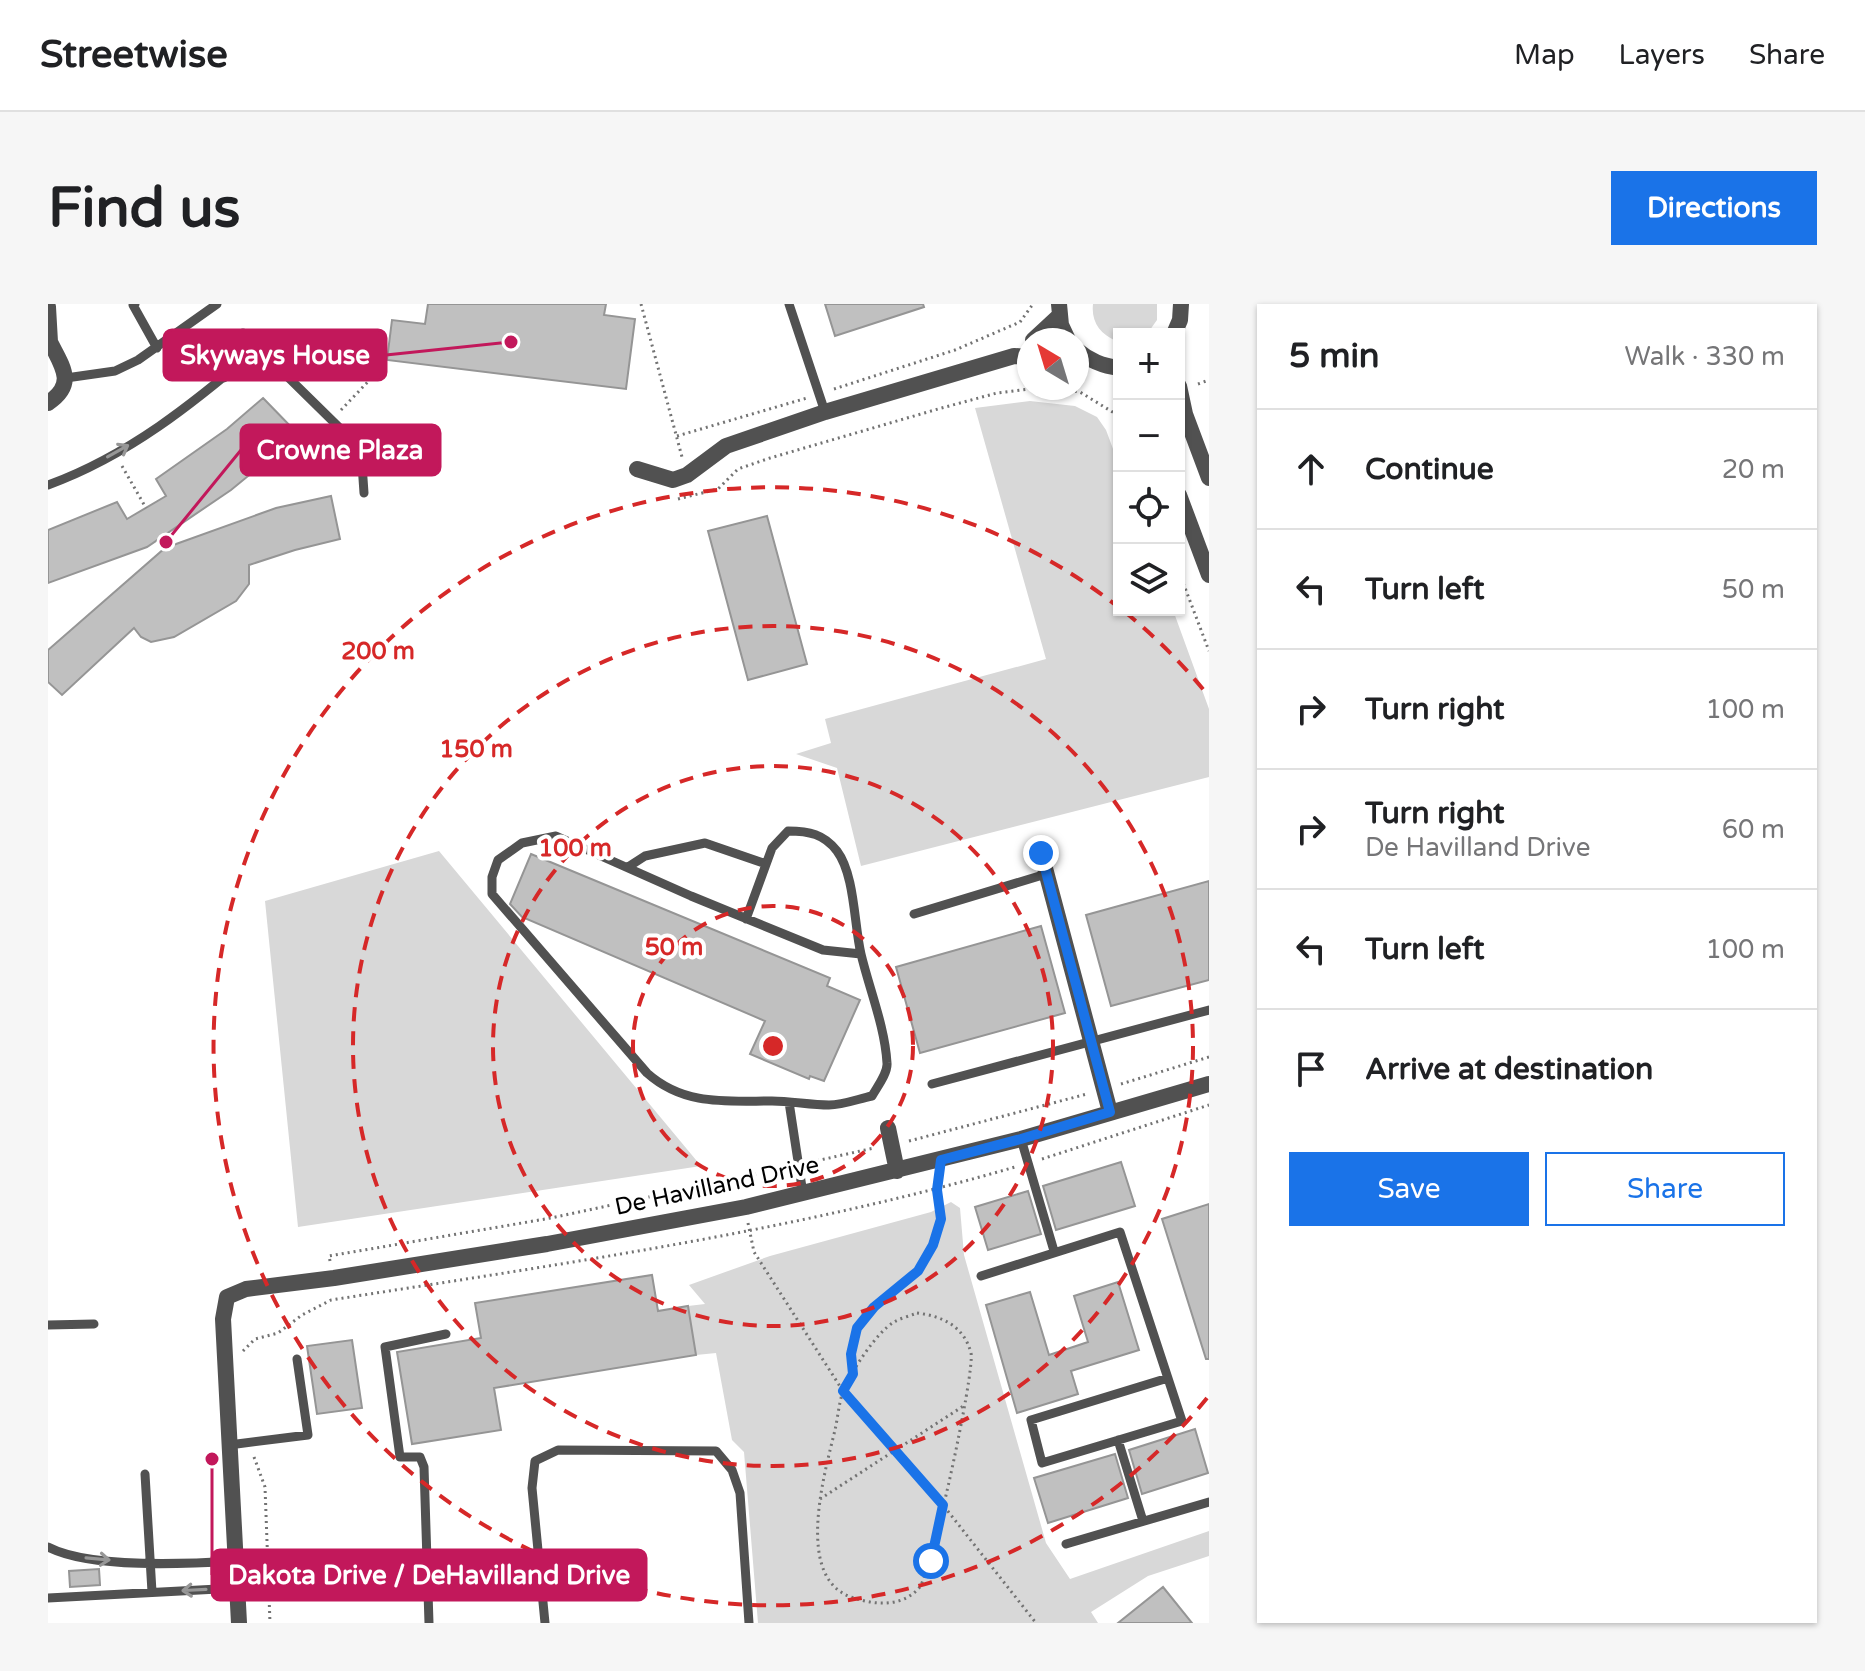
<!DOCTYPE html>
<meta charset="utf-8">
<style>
:root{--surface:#fff;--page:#f6f6f6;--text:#202124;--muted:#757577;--line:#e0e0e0;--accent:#1a73e8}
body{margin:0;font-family:"Varela Round",sans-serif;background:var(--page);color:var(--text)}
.controls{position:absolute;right:24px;top:24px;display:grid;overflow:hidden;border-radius:0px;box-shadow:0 2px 6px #0004}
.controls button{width:72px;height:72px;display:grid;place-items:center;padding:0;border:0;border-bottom:2px solid var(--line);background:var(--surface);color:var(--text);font:40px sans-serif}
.compass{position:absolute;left:969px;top:24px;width:72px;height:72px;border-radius:50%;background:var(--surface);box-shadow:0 2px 6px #0004;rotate:322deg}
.stop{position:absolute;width:24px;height:24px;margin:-18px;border:6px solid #1a73e8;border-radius:50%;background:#fff}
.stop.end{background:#1a73e8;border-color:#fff;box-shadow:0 2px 8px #0008}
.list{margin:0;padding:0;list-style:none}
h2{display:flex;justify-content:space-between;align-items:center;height:104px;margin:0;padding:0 32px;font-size:34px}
h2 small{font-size:26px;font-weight:400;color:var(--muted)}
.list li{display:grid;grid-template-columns:52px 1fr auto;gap:24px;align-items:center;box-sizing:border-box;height:120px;padding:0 32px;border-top:2px solid var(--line)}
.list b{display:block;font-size:30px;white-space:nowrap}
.list p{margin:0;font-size:26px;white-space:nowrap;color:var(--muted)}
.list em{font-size:26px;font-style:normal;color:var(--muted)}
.actions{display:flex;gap:16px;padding:24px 32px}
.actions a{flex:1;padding:18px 0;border:2px solid var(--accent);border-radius:0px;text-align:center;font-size:28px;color:var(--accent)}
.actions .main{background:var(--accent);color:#fff}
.icon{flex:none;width:44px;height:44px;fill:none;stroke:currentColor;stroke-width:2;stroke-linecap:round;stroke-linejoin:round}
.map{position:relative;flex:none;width:1161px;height:1319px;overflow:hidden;border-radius:0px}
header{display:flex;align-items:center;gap:48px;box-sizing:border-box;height:112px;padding:0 40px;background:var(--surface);border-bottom:2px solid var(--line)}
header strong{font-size:38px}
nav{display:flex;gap:44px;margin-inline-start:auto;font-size:28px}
.intro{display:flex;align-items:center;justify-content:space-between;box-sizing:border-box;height:192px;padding:0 48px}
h1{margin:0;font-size:56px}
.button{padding:20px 36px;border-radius:0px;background:var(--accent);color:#fff;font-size:28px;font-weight:700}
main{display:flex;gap:48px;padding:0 48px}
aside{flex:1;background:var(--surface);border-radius:0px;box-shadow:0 2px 6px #0004}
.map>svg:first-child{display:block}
.green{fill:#d8d8d8}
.building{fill:#c0c0c0;stroke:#959595;stroke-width:2}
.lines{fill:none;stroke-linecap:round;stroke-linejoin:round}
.path{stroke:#737373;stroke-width:3;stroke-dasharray:2 4;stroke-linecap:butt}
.lane{stroke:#515151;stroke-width:9}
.street{stroke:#515151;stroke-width:16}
.oneway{stroke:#979797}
.route{stroke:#1a73e8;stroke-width:10}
.ring{fill:none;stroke:#d62828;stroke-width:4;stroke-dasharray:14 10}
.labels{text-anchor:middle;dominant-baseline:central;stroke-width:8;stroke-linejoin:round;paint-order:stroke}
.street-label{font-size:24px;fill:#000;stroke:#fff}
.centre{fill:#d62828;stroke:#fff;stroke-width:4}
.ring-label{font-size:24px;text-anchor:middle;font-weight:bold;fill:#d62828;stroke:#fff;stroke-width:8;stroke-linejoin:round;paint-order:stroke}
.leader{fill:none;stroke:#c2185b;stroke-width:3}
.callout-dot{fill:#c2185b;stroke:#fff;stroke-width:3}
.callout{fill:#c2185b;stroke:#c2185b;stroke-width:3}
.callout-label{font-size:26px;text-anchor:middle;font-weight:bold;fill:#fff}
</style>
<header>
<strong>Streetwise</strong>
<nav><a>Map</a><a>Layers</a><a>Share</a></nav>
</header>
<div class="intro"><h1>Find us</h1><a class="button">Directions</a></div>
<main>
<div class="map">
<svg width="1161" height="1319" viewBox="0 0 1161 1319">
<rect width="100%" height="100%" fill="#fff"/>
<!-- green -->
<path class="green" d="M1045,0h64v16l-10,14h-28v8l-3,-1c-16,-7 -25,-19 -23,-37z
M982,97l45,5 22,11 9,13 13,35v145h54l36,99v68l-348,89 -24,-98 -41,-14 35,-11 -6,-24 221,-60 -71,-251z
M391,547l262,315 -403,61 -33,-326z
M903,898l9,6 4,47 82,288 24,36 139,-48v25l-61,20 -57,36 7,11h-340l-14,-171 -12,-12 -16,-87 -20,2 -8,-49 17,-2 -16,-19 81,-29 161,-44z"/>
<!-- building -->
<path class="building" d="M380,0h178l-2,11 31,4 -9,70 -239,-29 5,-40 33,4z
M777,0h98l1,3 -89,29z
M215,94l35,36 -22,19 -45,37 -84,57 -99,36v-53l69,-28 10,17 39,-23 -10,-17 71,-50z
M283,192l9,43 -45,11 -46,15v19l-13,17 -62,36 -23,5 -10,-5 -7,-9 -72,67 -14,-13v-32l117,-102 111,-40z
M719,212l40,148 -59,16 -40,-149z
M483,550l299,124 -3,8 33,14 -36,81 -14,-5 -1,3 -59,-25 15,-33 -243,-104 -12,-13z
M1161,577v99l-98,26 -25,-91z
M993,622l24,87 -145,40 -24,-86z
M1073,858l14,44 -79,24 -13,-44z
M980,887l13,43 -53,16 -13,-43z
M1161,900v155h-3l-44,-140z
M604,971l6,36 30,-5 8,49 -202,33 7,42 -89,14 -15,-92 84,-14 -6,-35z
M1070,978l21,68 -68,21 7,23 -61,19 -31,-108 44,-13 19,63 39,-13 -14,-46z
M304,1036l10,68 -45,6 -10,-68z
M1147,1125l13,44 -66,21 -13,-44z
M1067,1150l13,44 -80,25 -14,-45z
M51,1265l1,16 -30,2 -1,-16z
M1115,1283l29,36h-74z"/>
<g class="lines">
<!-- path -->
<path class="path" d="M593,0l41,153
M972,18l13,-18
M1150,80l11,-4
M1003,84l29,4 39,24
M786,85l121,-39 65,-28
M293,106l40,-42
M629,132l130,-38
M74,162l24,42
M630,195l40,-10 20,-20 32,-11 168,-49 59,-16 40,-5
M1131,268l30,79
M1073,780l88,-27
M861,837l178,-47
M994,855l167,-54
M763,858l63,-14
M700,919l6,29 89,139 100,114 93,118
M282,957l-1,-5 222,-38 233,-50
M869,1009c25,3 47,13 54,40 4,20 -40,222 -52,235 -18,20 -45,17 -68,9 -57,-20 -26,-125 -16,-167 3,-13 4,-29 9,-41 9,-20 32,-56 50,-67 7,-4 16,-6 23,-9z
M195,1047l12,-12 23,-6 24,-18 29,-15c230,-36 461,-68 684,-133
M805,1070c-8,-72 50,-73 78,-126 4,-8 10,-21 10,-29 1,-15 -5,-28 -2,-44
M206,1153l11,30 5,136
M772,1195l145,-94"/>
<!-- lane -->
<path class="lane" d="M87,0l-2,1 24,43
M741,0l36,108
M134,27l42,47
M195,29l112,110 7,21 2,29
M18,74l49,-7 23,-11 79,-56
M0,181c80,-29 146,-82 209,-136
M580,563l17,-11 60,-13 61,21
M866,610l132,-40
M698,615l26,-71 16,-17c21,0 36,3 49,20 18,24 17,74 24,103 8,34 24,73 26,109 1,10 -10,24 -15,33 -14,3 -29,9 -43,9 -19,0 -38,-4 -57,-4 -46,0 -88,5 -125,-28l-155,-179v-17l6,-17 24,-17 34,-7 135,60 132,54 38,4
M884,780l277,-74
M741,798l14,92
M973,835l33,112
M933,972l139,-44 62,189 -140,42 -11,-43 137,-42
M0,1021l46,-1
M1070,1136l25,81
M181,1141l79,-10 -11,-76
M97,1170l7,118
M1018,1240l143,-42
M0,1243c42,22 139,17 187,14
M0,1294l189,-10
M381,1319l-5,-156 -4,-10h-20l-15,-110 61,-13
M497,1319l-13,-135 3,-27 23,-11 158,1 16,19 8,23 9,130"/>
<!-- street -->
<path class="street" d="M1011,0l2,21 7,15
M0,3l2,35
M1126,30l6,-14 1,-16
M0,34c13,27 30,45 0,65
M985,36l27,-25
M1029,46c13,11 25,16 42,18
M1131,82l6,28 24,64
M589,165l36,11 14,-5 39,-29 99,-34 189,-56 15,1
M1131,191l30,80
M993,549l69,259
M840,824l9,43
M191,1319l-16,-304 4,-22 19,-8 88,-11 213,-34 199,-37 275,-68 188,-55"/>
</g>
<!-- one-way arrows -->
<defs><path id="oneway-shaft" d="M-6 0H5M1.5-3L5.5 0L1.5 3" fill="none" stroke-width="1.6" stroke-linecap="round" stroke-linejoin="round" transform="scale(2)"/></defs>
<g class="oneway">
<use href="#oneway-shaft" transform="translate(70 147) rotate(-29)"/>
<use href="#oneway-shaft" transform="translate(50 1255) rotate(5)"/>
<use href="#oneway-shaft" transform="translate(146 1286) rotate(177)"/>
</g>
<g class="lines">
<!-- route -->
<path class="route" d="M883,1257l12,-56 -100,-114 10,-17 -2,-20 6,-26 17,-21 44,-36 15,-26 8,-26 -4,-29 4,-30 80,-21 89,-27 -69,-259"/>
</g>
<!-- distance rings -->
<g class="ring">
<circle cx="725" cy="742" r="140"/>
<circle cx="725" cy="742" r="280"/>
<circle cx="725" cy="742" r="420"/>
<path d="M1159 1094A559 559 0 1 1 1069 302M1077 308A559 559 0 0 1 1159 390"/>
</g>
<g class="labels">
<!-- street labels -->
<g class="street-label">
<text transform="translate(669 882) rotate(-12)">De Havilland Drive</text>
</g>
</g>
<circle cx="725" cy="742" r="12" class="centre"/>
<g class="ring-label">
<text x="330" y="355">200 m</text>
<text x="428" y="453">150 m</text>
<text x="527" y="552">100 m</text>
<text x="626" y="651">50 m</text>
</g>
<!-- callouts -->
<path class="leader" d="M463 38L338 51M118 238L193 146M164 1155L164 1271"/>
<g class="callout-dot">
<circle cx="463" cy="38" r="8"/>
<circle cx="118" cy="238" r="8"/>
<circle cx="164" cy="1155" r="8"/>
</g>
<g class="callout">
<rect x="116" y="26" width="222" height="50" rx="8"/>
<rect x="193" y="121" width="199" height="50" rx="8"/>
<rect x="164" y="1246" width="434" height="50" rx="8"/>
</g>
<g class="callout-label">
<text x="227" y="60">Skyways House</text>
<text x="292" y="155">Crowne Plaza</text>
<text x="381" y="1280">Dakota Drive / DeHavilland Drive</text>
</g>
</svg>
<div class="controls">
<button>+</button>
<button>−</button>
<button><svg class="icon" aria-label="locate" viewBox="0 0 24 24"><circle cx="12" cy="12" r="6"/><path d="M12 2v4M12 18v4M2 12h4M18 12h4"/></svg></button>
<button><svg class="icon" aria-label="layers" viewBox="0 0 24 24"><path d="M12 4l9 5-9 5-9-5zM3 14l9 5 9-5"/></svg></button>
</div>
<svg class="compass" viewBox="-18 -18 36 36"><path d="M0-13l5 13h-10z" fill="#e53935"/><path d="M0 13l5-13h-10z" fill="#757577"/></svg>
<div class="stop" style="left:883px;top:1257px"></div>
<div class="stop end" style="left:993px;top:549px"></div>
</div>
<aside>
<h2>5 min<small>Walk · 330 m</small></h2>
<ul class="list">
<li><svg class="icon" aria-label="ahead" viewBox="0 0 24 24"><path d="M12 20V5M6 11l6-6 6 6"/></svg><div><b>Continue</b></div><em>20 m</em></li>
<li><svg class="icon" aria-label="left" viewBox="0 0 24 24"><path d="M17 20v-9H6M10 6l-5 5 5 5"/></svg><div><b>Turn left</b></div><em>50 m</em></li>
<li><svg class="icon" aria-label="right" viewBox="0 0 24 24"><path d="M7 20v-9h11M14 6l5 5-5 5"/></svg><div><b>Turn right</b></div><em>100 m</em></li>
<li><svg class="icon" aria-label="right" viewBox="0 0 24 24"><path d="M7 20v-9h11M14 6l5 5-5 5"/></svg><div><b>Turn right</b><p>De Havilland Drive</p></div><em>60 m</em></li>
<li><svg class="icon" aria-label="left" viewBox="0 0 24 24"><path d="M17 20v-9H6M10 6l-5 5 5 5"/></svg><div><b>Turn left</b></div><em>100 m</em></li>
<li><svg class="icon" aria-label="arrive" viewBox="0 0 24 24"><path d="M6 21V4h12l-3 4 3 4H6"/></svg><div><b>Arrive at destination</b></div></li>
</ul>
<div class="actions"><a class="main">Save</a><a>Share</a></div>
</aside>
</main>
